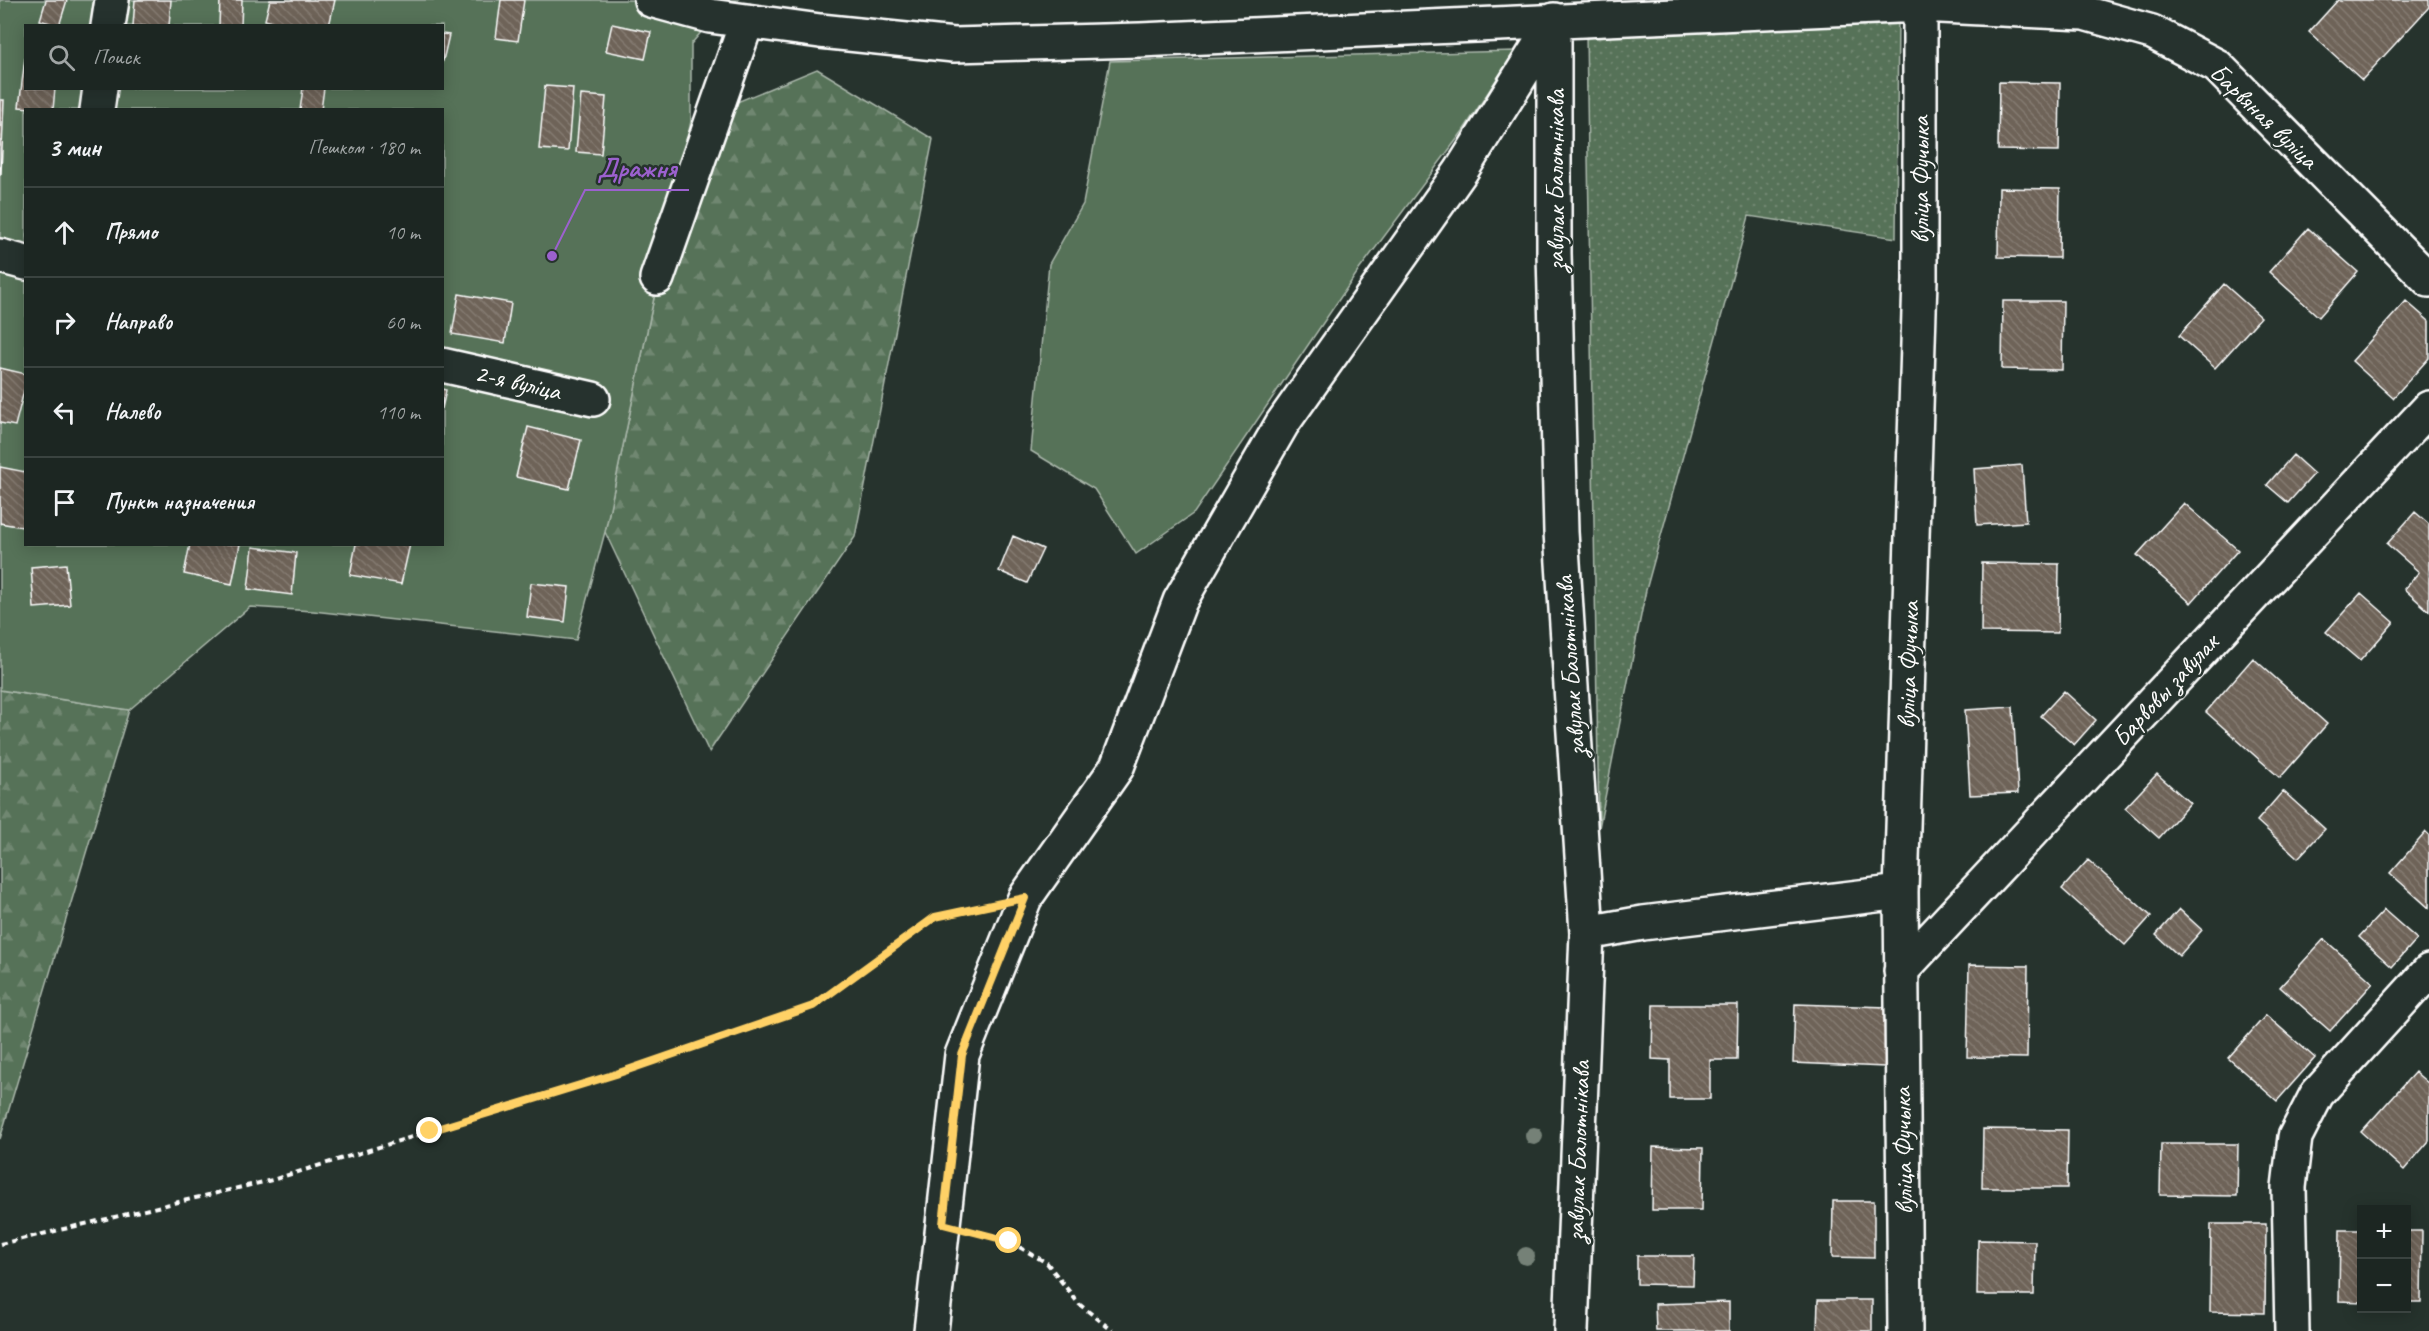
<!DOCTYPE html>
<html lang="ru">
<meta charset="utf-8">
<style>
:root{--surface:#1c2622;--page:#29322f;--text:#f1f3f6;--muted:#a0a5a5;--line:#3a4340}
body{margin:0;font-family:Caveat,sans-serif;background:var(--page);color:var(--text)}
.controls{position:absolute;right:18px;bottom:18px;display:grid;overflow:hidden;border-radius:0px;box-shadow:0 3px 15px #0003}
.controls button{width:54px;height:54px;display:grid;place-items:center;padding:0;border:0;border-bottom:2px solid var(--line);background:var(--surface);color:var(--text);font:30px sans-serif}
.stop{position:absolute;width:18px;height:18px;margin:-14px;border:4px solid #ffd166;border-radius:50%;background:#fff}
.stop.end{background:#ffd166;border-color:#fff;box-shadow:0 2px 6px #0008}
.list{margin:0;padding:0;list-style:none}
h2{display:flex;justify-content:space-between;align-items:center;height:78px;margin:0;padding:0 24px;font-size:26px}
h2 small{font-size:20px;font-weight:400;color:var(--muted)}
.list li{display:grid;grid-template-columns:39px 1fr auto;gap:18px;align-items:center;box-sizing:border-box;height:90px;padding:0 24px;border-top:2px solid var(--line)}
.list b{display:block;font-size:22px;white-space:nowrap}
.list em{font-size:20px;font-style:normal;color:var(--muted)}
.icon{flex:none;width:33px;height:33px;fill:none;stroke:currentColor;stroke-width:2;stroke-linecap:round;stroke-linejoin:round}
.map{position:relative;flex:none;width:2429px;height:1331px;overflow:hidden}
.search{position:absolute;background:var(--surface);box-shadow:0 3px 15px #0003;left:24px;top:24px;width:420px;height:66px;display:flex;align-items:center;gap:15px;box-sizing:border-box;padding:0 21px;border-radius:0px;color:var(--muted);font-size:22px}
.panel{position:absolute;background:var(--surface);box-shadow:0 3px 15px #0003;left:24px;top:108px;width:420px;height:438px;border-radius:0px}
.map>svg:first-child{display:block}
.grass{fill:url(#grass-dots);stroke:#abb8ac;stroke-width:1.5}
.forest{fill:url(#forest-firs);stroke:#abb8ac;stroke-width:1.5}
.garden{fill:#577258;stroke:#abb8ac;stroke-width:1.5;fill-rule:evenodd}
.building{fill:url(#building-back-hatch);stroke:#fff;stroke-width:1.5}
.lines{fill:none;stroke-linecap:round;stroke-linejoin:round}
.minor-casing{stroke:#fff;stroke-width:38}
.path{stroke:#fff;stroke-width:4;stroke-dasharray:6 4.5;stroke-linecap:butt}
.minor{stroke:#26332d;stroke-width:33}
.tree{fill:#748177}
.route{stroke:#ffd166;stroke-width:8}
.labels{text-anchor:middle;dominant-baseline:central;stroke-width:5;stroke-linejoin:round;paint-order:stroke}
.street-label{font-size:26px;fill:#fff;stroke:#26332d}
.leader{fill:none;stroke:#9c61cf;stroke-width:2}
.callout-dot{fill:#9c61cf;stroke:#26332d;stroke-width:2}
.callout-label{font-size:27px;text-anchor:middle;font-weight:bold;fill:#9c61cf;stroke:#26332d;stroke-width:5;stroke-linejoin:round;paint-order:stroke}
</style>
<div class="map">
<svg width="2429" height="1331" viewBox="0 0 2429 1331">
<defs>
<pattern id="grass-dots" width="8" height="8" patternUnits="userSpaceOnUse" patternTransform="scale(1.5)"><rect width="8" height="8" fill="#577258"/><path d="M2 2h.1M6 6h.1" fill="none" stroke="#708771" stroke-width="1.8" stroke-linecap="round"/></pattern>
<pattern id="forest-firs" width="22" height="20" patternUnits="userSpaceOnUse" patternTransform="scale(1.5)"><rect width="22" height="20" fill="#577258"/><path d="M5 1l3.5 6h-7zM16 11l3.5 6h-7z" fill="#708771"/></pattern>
<pattern id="building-back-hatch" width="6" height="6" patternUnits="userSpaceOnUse" patternTransform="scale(1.5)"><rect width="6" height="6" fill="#6e6358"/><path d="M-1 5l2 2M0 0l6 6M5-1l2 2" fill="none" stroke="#847a71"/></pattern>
</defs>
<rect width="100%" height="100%" fill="#26332d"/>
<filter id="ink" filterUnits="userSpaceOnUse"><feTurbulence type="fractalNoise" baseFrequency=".0167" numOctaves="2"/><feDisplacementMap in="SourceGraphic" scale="12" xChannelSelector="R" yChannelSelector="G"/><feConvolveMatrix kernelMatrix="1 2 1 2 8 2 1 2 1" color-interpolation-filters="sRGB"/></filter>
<g filter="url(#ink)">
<!-- grass -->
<path class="grass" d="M1898,13l-2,225 -147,-22 -103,374 -47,238 -13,-794z"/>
<!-- forest -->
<path class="forest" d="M817,69l116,70 -78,398 -146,215 -104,-220 86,-411z
M0,690l129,20 -129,429z"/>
<!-- garden -->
<path class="garden" d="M0,0h737l-27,16 -7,14 -12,14v77l-86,411 -29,108 -263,-29 -63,-4 -121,103 -129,-20zM26,26h416v62h-416zM26,110h416v434h-416z
M1515,51l-52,80 -104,139 -165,243 -58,41 -42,-65 -63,-38 18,-187 34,-60 27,-143z"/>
<!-- building -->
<path class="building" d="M46,0h21l-8,26 -19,-6z
M135,0h36l-2,26h-36z
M220,0h22l-1,26h-22z
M270,0h65l-6,26h-41l-23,-6z
M501,0h23l-6,41 -22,-3z
M2338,0h91v7l-67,73 -53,-48z
M612,24l39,8 -6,27 -39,-8z
M442,34l7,1 -6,26h-1z
M25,58l1,30h29l-2,22 -34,-3z
M1999,82l61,1 -1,68 -61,-1z
M545,86l28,2 -5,63 -29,-2z
M303,88h21l-3,22h-21z
M581,95l25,2 -5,57 -25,-2z
M0,100h4l-3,74h-1z
M1999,188l61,1 -1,69 -61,-1z
M2308,228l50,44 -39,45 -50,-45z
M2224,284l37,33 -46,51 -36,-32z
M459,294l52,9 -6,40 -53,-9z
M2003,301h60l-1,69 -60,-1z
M2406,301l23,20v37l-36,40 -41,-37z
M0,368l26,6v9l-11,43 -15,-3z
M442,389l4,1 -4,19z
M528,427l53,13 -12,49 -53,-12z
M2293,455l21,19 -26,29 -21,-18z
M2022,465l4,57 -49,3 -3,-56z
M0,467l26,5v41l-4,14 -22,-4z
M2184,503l54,47 -47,53 -54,-48z
M2415,512l14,12v87l-25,-22 15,-17 -32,-28z
M1013,536l30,13 -16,34 -28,-12z
M190,544h50l-8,40 -48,-10z
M356,544h54l-9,40 -51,-9z
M253,547l43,6 -4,42 -44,-6z
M1982,563l77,1 -1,69 -77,-1z
M66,564l4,41 -36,3 -3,-41z
M531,583l38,4 -4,35 -38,-5z
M2361,593l33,29 -34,39 -34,-29z
M2253,658l74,66 -47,54 -74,-66z
M2064,691l32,29 -22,25 -33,-29z
M2013,707l5,86 -48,2 -5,-85z
M2157,774l33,29 -31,35 -34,-30z
M2283,791l42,38 -27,29 -41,-37z
M2426,832l3,3v73l-39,-35z
M2088,860l63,56 -26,29 -63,-56z
M2179,909l23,21 -23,26 -23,-21z
M2384,910l33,29 -25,28 -33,-30z
M2324,939l49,44 -43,48 -50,-44z
M1969,965l59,1 -1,92 -60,-1z
M1795,1004l92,3 -2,60 -92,-4z
M1653,1005h85l-1,55h-27v39h-40v-39l-18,-1z
M2266,1015l49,43 -38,43 -49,-43z
M2415,1072l14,12v57l-25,29 -43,-38z
M1983,1129l85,1 -1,58h-85z
M2161,1144h77l-1,52 -77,-1z
M1653,1147l50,1 -1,62h-50z
M1833,1201h41v57l-42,-1z
M2211,1224h55l-1,89 -55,-1z
M2340,1230h22v72l-23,-1z
M2406,1231h16l-1,71h-15z
M1978,1240l57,1 -1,54h-57z
M1637,1256h57l-1,29 -56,-1z
M1818,1300h54v31h-55z
M1729,1302v29h-73l-1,-27z"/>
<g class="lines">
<!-- minor casing -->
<g class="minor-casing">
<path id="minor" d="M651,0l59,16 110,15 134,14 186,-5 780,-35 164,8 68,19 65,34 212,214
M1554,20v233l7,279 26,401 -16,398
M108,26l4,-26
M97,110l3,-22
M0,256l26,7
M657,278l90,-257
M442,365l151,34
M1587,933l56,-10 258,-31
M1901,971l528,-563
M931,1331l31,-276 63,-157 92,-131 63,-166 102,-177 179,-253 93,-149
M1905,1331l-4,-439 19,-613v-279
M2292,1331l-3,-144 6,-50 22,-43 112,-123"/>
</g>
<!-- path -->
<path class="path" d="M980,1233l29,8 38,22 32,41 34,27
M0,1244l272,-64 344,-106 197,-68 122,-89 46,-10"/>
<!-- minor -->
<use href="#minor" class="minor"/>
</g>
<!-- trees -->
<g class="tree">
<circle cx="1534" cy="1136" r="9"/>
<circle cx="1526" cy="1256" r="9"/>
</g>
</g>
<g class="lines" filter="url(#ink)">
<!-- route -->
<path class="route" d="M430,1131l186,-57 197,-68 122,-89 90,-19 -63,157 -19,169 66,17"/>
</g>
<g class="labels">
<!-- street labels -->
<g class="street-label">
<text transform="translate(2264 116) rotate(44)">Барвяная вуліца</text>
<text transform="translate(1555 180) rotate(-90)">завулак Балотнікава</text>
<text transform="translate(1920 180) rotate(-90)">вуліца Фучыка</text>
<text transform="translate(518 382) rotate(13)">2-я вуліца</text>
<text transform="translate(1908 665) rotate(-88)">вуліца Фучыка</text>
<text transform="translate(1570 666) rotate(-94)">завулак Балотнікава</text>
<text transform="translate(2165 690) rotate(-47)">Барвовы завулак</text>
<text transform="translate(1578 1151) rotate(-88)">завулак Балотнікава</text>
<text transform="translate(1903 1151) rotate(-91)">вуліца Фучыка</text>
</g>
</g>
<!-- callouts -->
<path class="leader" d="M552 256L585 190H689"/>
<circle class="callout-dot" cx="552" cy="256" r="6"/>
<g class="callout-label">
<text x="637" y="177">Дражня</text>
</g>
</svg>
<div class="controls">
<button>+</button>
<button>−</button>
</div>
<div class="stop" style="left:1009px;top:1241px"></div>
<div class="stop end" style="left:430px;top:1131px"></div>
<div class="search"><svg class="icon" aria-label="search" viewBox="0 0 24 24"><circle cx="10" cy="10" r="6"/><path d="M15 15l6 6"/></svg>Поиск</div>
<section class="panel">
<h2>3 мин<small>Пешком · 180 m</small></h2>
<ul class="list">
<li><svg class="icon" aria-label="ahead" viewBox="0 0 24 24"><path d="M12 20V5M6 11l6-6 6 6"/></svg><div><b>Прямо</b></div><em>10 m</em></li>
<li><svg class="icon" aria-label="right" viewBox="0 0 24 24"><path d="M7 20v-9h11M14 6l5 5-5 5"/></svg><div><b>Направо</b></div><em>60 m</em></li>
<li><svg class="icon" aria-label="left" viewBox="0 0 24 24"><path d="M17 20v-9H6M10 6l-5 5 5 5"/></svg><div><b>Налево</b></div><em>110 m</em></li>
<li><svg class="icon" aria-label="arrive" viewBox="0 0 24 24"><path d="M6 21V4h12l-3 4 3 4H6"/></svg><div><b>Пункт назначения</b></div></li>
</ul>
</section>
</div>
